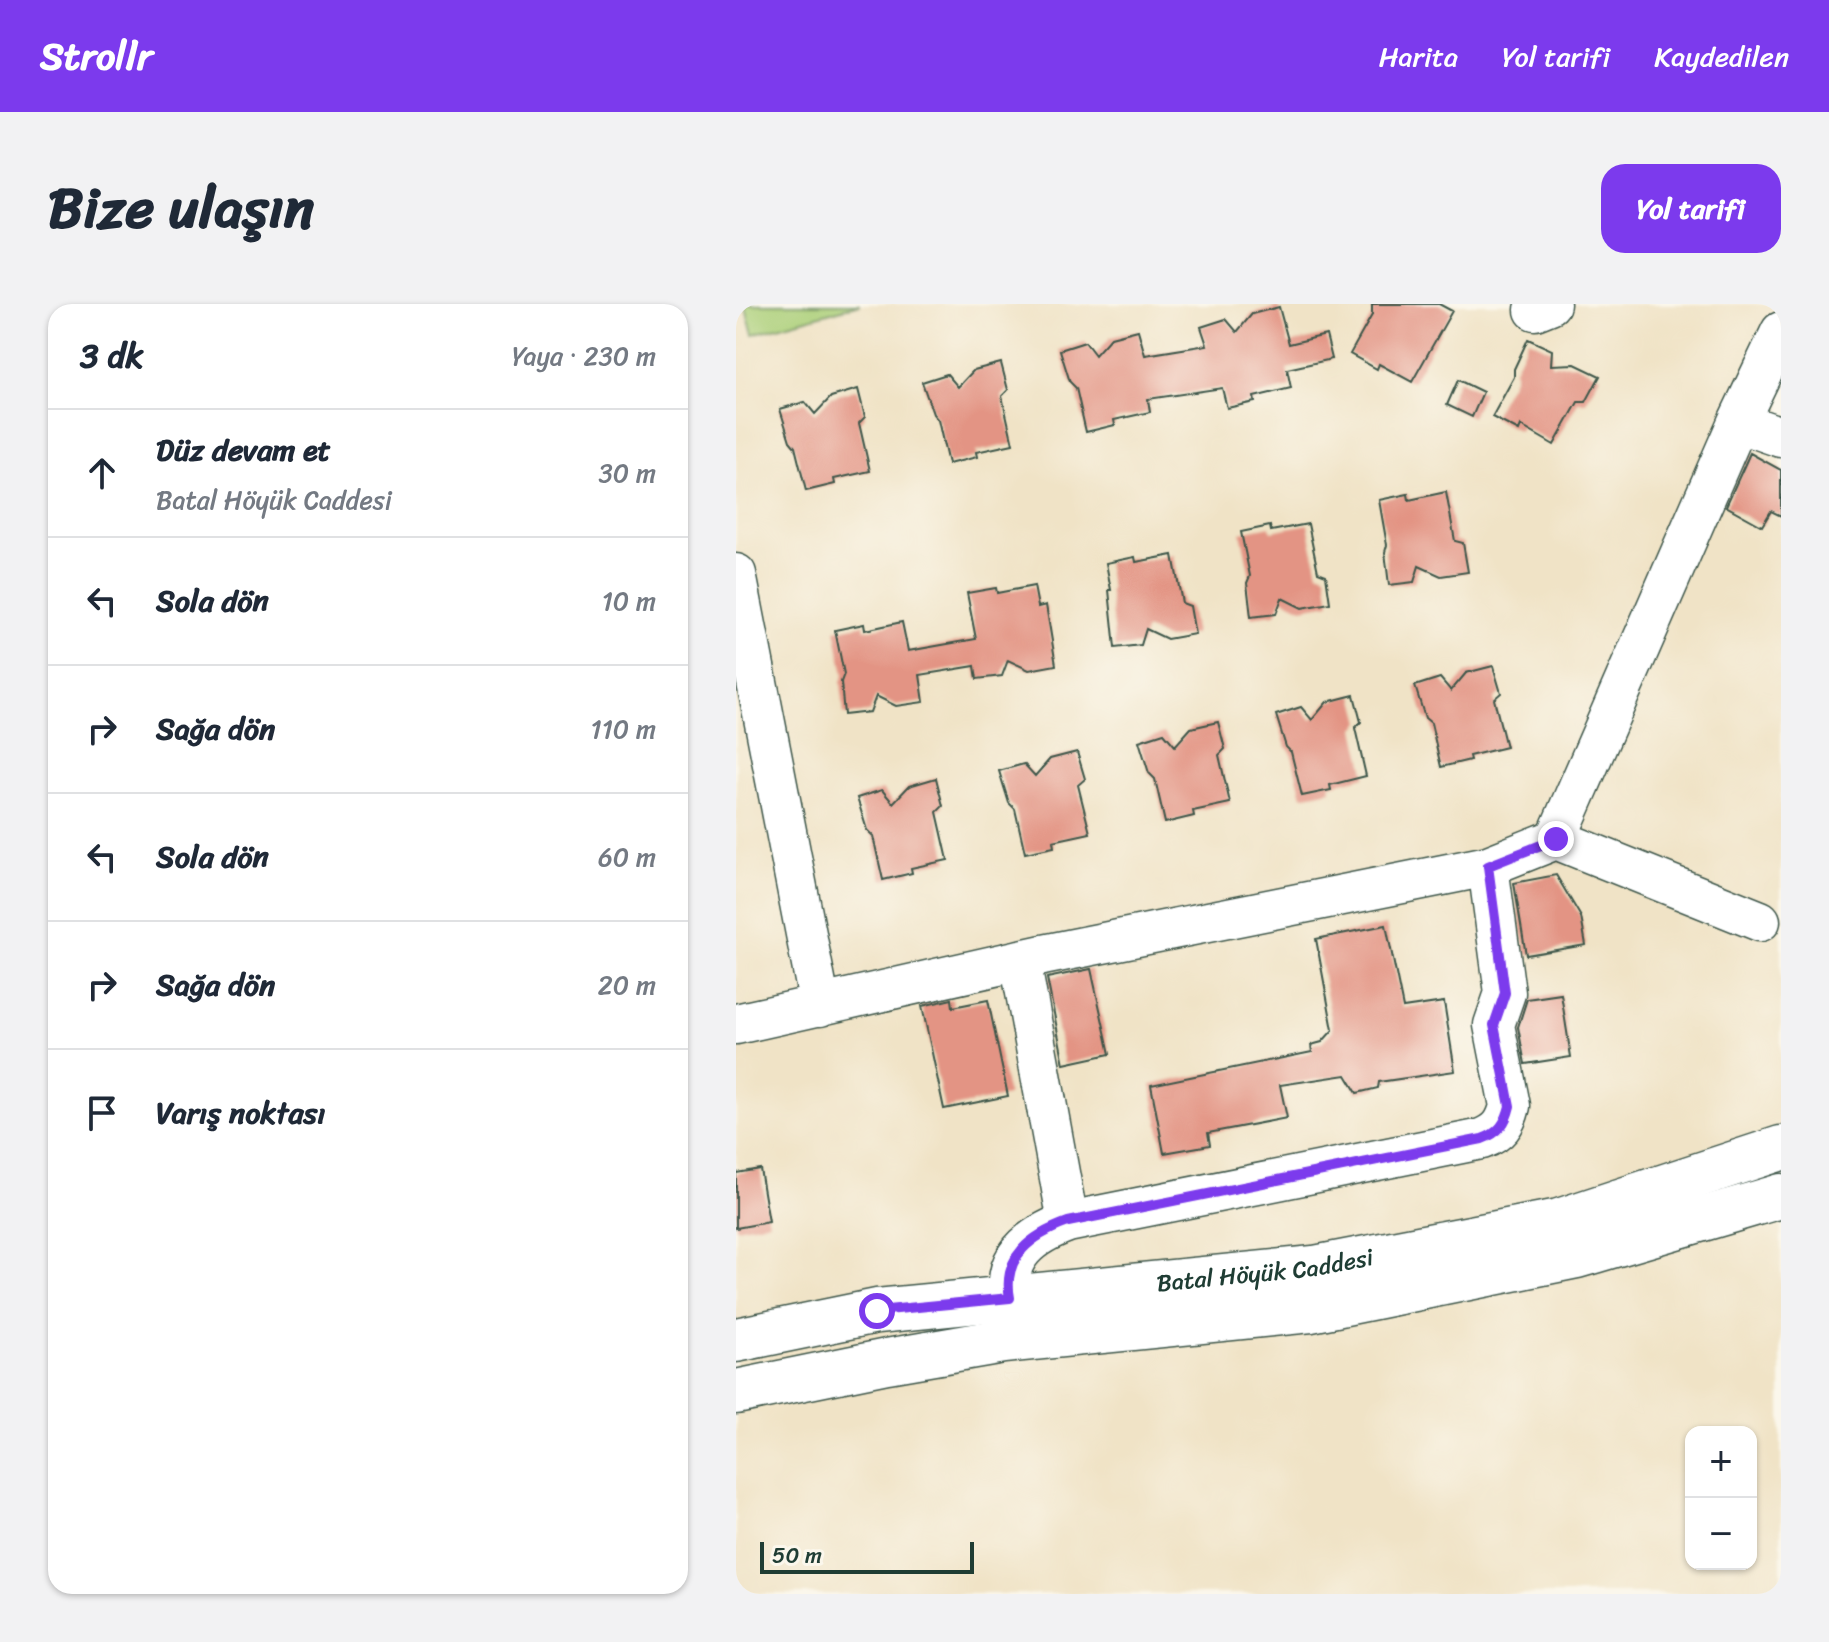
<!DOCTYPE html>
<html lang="tr">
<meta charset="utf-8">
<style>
:root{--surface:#fff;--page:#f2f2f3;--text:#1f2937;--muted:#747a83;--line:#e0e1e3;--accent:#7c3aed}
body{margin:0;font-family:Sriracha,sans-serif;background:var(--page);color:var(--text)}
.controls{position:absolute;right:24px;bottom:24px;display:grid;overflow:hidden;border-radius:16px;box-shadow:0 2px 6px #0004}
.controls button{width:72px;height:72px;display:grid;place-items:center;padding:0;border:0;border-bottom:2px solid var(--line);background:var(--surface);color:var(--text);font:40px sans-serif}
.scale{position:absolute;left:24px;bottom:20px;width:214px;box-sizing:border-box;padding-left:8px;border:4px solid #1f3d34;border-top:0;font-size:22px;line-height:28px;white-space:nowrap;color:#1f3d34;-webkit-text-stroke:6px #fbf7ec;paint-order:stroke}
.stop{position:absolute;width:24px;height:24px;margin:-18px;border:6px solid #7c3aed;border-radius:50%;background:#fff}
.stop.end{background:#7c3aed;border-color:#fff;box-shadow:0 2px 8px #0008}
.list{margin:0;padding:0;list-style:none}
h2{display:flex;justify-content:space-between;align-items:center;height:104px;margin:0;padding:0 32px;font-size:34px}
h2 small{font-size:26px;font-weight:400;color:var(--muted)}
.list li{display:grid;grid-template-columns:52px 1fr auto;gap:24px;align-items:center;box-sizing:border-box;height:128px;padding:0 32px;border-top:2px solid var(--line)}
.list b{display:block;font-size:30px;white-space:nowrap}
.list p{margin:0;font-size:26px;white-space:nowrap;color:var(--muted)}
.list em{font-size:26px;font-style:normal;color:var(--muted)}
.icon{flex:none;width:44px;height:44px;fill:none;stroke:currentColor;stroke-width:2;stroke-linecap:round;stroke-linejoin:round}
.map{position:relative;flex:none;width:1045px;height:1290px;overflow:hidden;border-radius:24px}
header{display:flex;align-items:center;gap:48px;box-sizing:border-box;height:112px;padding:0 40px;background:var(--accent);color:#fff}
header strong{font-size:38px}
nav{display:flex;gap:44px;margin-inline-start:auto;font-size:28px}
.intro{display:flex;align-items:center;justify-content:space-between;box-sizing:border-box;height:192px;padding:0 48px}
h1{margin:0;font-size:56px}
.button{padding:20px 36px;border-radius:24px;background:var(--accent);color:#fff;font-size:28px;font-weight:700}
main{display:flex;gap:48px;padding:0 48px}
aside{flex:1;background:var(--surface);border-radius:24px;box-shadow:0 2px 6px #0004}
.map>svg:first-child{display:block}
.green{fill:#abcf78;stroke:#658656;stroke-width:2}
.building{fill:#e39484}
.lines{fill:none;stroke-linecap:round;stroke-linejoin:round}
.minor-casing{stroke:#3e564a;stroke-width:43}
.major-casing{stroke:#3e564a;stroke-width:47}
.minor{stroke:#fff;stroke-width:40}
.major{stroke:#fff;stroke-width:44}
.route{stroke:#7c3aed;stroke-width:10}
.labels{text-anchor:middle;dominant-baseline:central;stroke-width:7;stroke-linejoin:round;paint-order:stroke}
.street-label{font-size:24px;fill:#1f3d34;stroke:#fbf7ec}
</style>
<header>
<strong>Strollr</strong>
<nav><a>Harita</a><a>Yol tarifi</a><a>Kaydedilen</a></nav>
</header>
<div class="intro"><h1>Bize ulaşın</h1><a class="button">Yol tarifi</a></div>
<main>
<aside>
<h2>3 dk<small>Yaya · 230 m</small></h2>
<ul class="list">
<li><svg class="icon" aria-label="ahead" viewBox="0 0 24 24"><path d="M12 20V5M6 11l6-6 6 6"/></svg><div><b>Düz devam et</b><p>Batal Höyük Caddesi</p></div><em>30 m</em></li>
<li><svg class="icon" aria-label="left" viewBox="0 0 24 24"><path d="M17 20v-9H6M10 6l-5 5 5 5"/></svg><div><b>Sola dön</b></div><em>10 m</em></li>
<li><svg class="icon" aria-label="right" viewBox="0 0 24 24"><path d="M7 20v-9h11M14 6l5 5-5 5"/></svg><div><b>Sağa dön</b></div><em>110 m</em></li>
<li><svg class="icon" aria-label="left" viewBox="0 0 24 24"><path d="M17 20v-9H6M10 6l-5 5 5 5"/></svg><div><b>Sola dön</b></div><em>60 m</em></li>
<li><svg class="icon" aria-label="right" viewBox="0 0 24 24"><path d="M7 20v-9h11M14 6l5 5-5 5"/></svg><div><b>Sağa dön</b></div><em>20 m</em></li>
<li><svg class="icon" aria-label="arrive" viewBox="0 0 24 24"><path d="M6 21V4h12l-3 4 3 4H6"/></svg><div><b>Varış noktası</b></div></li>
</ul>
</aside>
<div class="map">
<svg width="1045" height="1290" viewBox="0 0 1045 1290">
<rect width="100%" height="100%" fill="#fbf7ec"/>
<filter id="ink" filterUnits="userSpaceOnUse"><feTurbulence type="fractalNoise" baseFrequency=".0125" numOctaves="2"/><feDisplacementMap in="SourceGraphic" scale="16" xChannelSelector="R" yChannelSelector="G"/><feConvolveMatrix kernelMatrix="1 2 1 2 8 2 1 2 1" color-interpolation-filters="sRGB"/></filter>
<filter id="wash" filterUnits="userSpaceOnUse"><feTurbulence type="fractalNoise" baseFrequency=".006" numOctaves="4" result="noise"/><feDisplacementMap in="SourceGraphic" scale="32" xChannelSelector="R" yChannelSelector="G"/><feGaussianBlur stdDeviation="1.8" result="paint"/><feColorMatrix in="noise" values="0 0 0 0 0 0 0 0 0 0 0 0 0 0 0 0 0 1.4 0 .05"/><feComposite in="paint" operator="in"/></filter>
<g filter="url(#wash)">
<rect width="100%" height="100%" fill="#f0e3c6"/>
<!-- green -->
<path class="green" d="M9,0h115l-107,30z"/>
<g id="blocks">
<!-- building -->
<path class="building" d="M636,0h67l13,7 -40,71 -33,-18 -2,5 -27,-15 22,-39z
M543,3l10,37 37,-9 6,24 -45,10 4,19 -37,9 1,5 -28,6 -5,-20 -74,11 2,13 -36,8 1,5 -29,7 -10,-44 -6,-6 -10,-32 25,-8 10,13 16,-18 27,-7 7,25 62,-10 -6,-18 25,-8 11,13 15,-18z
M792,35l24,11 -1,15 24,-1 25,12 -14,26h-8l-24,43 -33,-19 -2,5 -27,-14 22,-40v-8z
M265,59l7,27 -6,6 11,48 -37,8 1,5 -29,7 -10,-44 -5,-6 -11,-32 25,-8 11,13 16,-17z
M722,76l25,12 -11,25 -25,-12z
M122,85l7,28 -6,6 11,48 -36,8 1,5 -29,7 -11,-44 -5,-6 -10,-32 25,-7 10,12 16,-17z
M1014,149l31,17v46l-10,-5 -9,15 -36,-20z
M710,188l9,49 8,2 5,29 -27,4 -22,-10 -5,16 -25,3 -4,-33 2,-7 -8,-45 29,-6 1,6z
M572,220l10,48 8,3 4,28 -28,5 -20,-10 -6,16 -25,3 -4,-34 3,-7 -9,-44 29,-6 1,5z
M437,251l9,48 8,3 5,28 -28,5 -21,-10 -5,16 -26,3 -6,-58h2l-5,-27 29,-6 1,5z
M298,282l4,21 8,-2 10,60 -27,5 -21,-10 -6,16 -25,3 -2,-13 -55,9 4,27 -28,4 -20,-10 -6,16 -26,3 -3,-33 3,-8 -9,-44 29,-6 1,6 37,-8 6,29 68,-12 -9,-46 29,-5 1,5z
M757,362l8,27 -7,6 12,48 -37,9 1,4 -29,7 -10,-44 -6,-5 -10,-32 25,-8 11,13 15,-18z
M618,391l7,27 -6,6 11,48 -36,9 1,5 -29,6 -11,-44 -5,-5 -10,-32 25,-8 11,13 15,-18z
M482,418l7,27 -6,6 11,48 -37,8 1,5 -29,7 -10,-44 -6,-6 -10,-32 25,-8 11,13 16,-18z
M341,448l8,27 -7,6 12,48 -37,8 1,6 -29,6 -10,-44 -6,-6 -10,-32 25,-7 11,12 15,-17z
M200,474l7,28 -6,6 11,48 -37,8 1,5 -29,7 -10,-44 -6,-6 -10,-32 25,-8 11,13 16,-17z
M820,571l25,42 5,28 -60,10 -12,-72z
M650,621l17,83 41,-6 11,69 -76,11 -1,6 -21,5 -11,-18 -66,10 7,33 -79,15 2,12 -46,8 -13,-68 161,-33 -1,-7 11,-3 11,-12 -17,-91z
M355,665l19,85 -46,10 -17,-86z
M825,690l10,63 -46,7 -7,-37 9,-28z
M216,695l1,8 35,-7 20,96 -64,13 -22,-103z
M24,865l9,53 -33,6v-55z"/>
</g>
</g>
<g filter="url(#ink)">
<use href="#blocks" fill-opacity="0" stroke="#3e564a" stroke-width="2"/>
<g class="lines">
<!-- minor casing -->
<g class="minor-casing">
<path id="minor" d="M799,6l15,-6
M1002,118l43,15
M0,270l84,432
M820,535l204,82
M284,656l48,262
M0,720l307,-69 445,-89 68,-27 182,-417 43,-90
M274,994c-7,-42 22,-63 58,-76l414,-83c17,-6 24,-16 28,-33l-16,-81 11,-32 -17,-127"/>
</g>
<!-- major casing -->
<g class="major-casing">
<g id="major">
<path id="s1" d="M0,1036l141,-29 437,-43 245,-47 222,-73"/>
<path d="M0,1088l151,-31 116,-20 308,-31 266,-54 204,-60"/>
</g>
</g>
<!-- minor -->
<use href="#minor" class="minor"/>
<!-- major -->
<use href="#major" class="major"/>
</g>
</g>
<g class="lines" filter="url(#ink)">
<!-- route -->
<path class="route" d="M141,1007l133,-13c-8,-42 22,-63 58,-76l414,-83c17,-6 24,-16 28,-33l-16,-81 11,-32 -17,-127 68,-27"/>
</g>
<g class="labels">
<!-- street labels -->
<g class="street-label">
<text stroke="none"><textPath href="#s1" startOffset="534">Batal Höyük Caddesi</textPath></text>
</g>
</g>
</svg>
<div class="controls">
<button>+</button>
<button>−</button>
</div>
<div class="scale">50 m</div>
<div class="stop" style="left:141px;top:1007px"></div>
<div class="stop end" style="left:820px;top:535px"></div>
</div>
</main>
